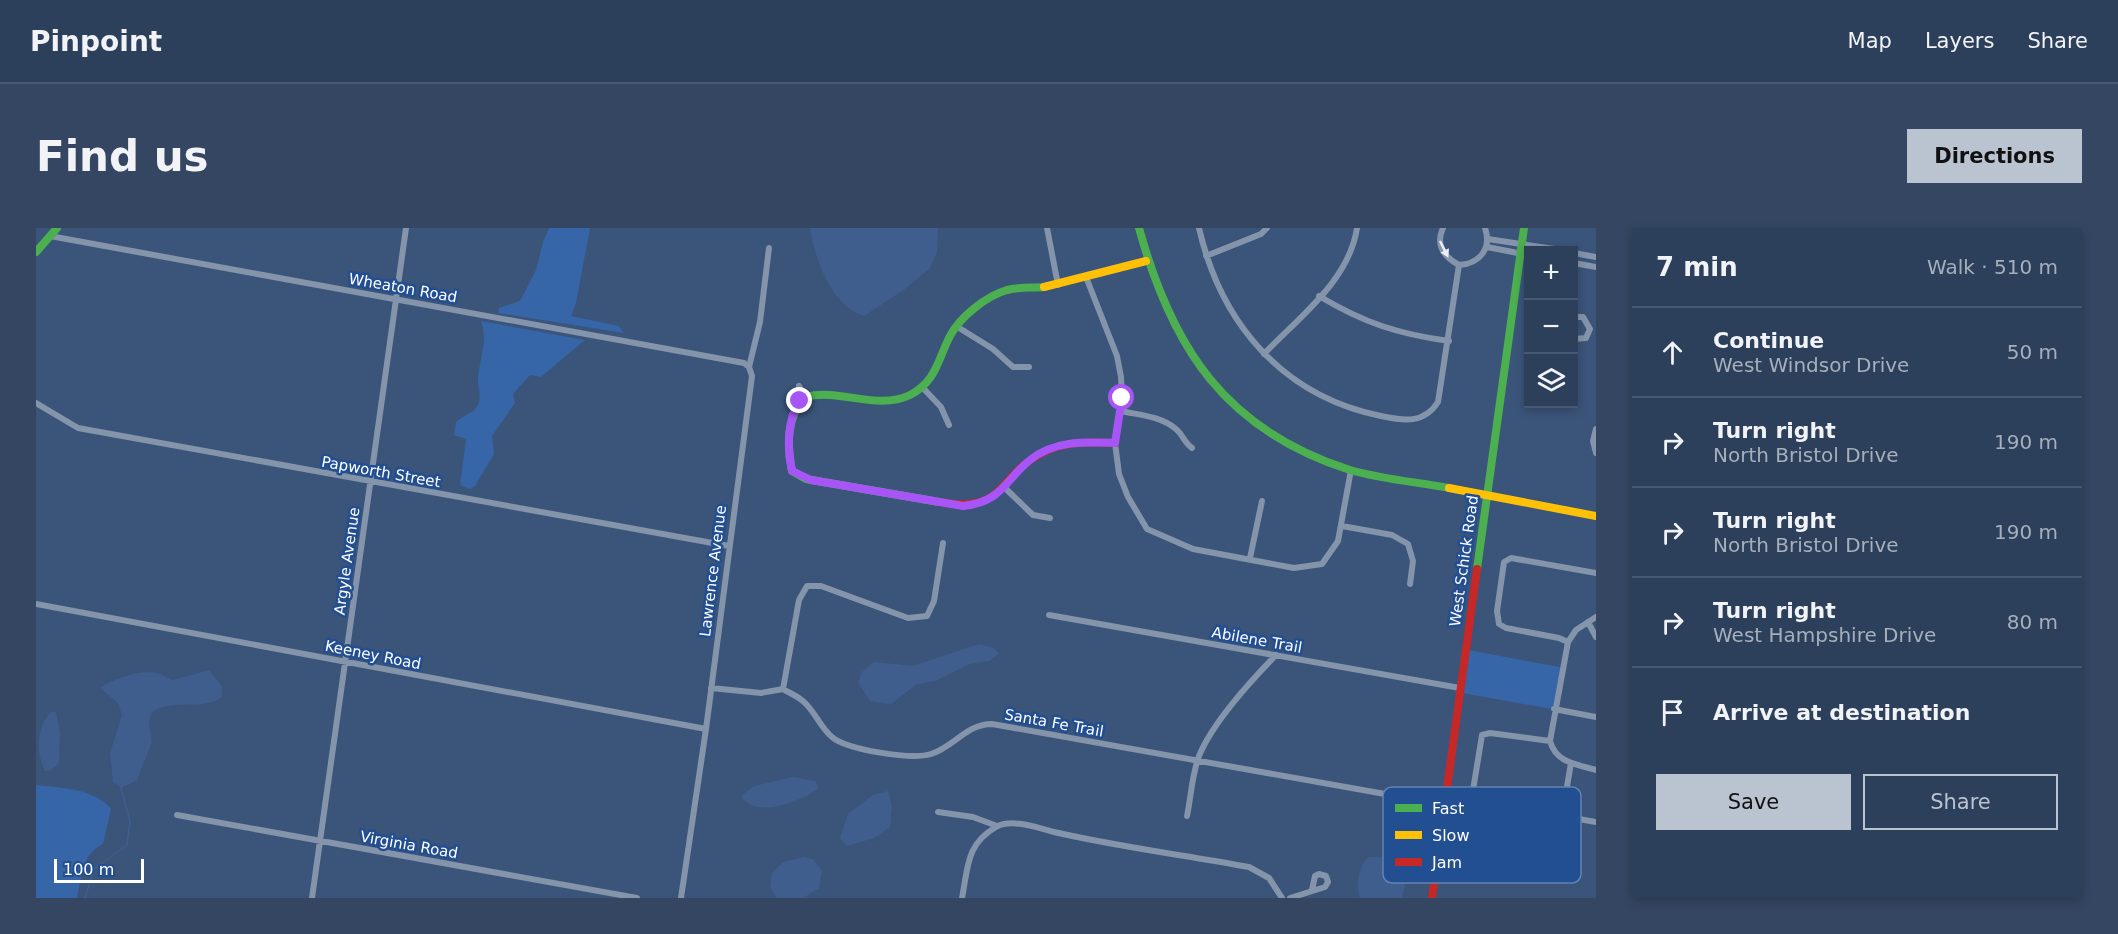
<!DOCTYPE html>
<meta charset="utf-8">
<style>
:root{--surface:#2c3f5b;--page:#344661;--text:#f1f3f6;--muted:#a6afbb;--line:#485871;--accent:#bac3d0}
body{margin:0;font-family:"DejaVu Sans",sans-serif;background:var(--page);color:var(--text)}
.controls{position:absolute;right:18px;top:18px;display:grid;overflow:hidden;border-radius:0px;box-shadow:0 3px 9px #0003}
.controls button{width:54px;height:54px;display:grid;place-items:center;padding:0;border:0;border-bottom:2px solid var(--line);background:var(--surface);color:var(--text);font:30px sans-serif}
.scale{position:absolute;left:18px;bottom:15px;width:90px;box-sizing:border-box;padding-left:6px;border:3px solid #fff;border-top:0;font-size:16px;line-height:21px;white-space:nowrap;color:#fff;-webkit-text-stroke:4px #224e92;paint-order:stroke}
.stop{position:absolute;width:18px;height:18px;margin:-14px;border:4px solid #a855f7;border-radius:50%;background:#fff}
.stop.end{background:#a855f7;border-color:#fff;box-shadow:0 2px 6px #0008}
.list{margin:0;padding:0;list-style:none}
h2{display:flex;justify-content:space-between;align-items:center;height:78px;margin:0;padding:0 24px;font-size:26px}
h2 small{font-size:20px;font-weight:400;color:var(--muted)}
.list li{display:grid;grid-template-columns:39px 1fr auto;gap:18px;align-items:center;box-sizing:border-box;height:90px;padding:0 24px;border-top:2px solid var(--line)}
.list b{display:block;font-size:22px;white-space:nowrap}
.list p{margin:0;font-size:20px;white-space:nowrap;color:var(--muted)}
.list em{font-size:20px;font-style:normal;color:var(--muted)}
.actions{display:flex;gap:12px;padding:18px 24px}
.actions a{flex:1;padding:14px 0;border:2px solid var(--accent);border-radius:0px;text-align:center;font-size:21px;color:var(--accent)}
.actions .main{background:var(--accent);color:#111}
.icon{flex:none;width:33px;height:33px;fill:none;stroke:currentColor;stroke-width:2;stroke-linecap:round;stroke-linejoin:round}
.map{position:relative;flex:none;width:1560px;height:670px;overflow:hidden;border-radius:0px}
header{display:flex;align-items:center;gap:36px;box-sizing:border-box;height:84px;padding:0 30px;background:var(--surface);border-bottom:2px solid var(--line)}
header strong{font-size:28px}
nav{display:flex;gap:33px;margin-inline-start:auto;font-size:21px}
.intro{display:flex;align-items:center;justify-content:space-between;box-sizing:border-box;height:144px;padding:0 36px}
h1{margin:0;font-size:42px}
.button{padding:15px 27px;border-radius:0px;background:var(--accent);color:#111;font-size:21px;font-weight:700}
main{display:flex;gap:36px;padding:0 36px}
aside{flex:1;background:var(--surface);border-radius:0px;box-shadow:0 3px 9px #0003}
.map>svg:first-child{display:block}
.green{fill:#3665a8}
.water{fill:#3f5e8e}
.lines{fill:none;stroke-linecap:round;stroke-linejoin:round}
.stream{stroke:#3f5e8e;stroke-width:1.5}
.street{stroke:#8394ab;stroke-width:6}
.fast{stroke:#4caf50;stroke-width:8}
.slow{stroke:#ffc107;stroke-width:8}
.jam{stroke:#c62828;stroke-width:8}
.oneway{fill:#eceff2}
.route{stroke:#a855f7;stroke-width:8}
.labels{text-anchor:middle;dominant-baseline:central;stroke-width:5;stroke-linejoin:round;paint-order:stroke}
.street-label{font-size:15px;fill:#fff;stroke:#224e92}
.key{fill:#224e92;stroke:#6483b3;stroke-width:1.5}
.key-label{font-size:16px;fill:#fff}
</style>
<header>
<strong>Pinpoint</strong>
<nav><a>Map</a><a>Layers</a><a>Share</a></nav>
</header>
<div class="intro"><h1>Find us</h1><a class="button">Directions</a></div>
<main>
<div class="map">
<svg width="1560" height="670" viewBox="0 0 1560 670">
<rect width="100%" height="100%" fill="#3b5479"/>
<!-- green -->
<path class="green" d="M513,0h41l-14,75 -5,13 48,10 5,7 -126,-20 1,-5 21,-7 16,-31 7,-28z
M445,93l104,19 -44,37 -11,-2 -17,19 2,9 -23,33 2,18 -19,32 -5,3 -10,-4 6,-46 -12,-4 2,-13c5,-5 14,-8 19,-13 9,-10 2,-22 3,-32 2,-19 10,-37 3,-56z
M1432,422l97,18 -8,42 -95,-17z
M0,557c25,3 58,3 75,24l-8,35c-22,11 -21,32 -26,54h-41z"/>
<!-- water -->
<path class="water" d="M774,0h128l-1,24 -7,16 -25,21 -41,27c-33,-10 -49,-57 -54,-88z
M943,416l15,4 5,6 -10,7 -20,3 -34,17 -18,3 -26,20 -21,-3 -12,-19 4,-10 12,-10 39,4z
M173,442l13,16v11c-21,15 -51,0 -71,16l-2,11 3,18 -15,38 -16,8 -8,-6 -3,-29 12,-38 -4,-12 -18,-15c14,-10 43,-20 60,-14 5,2 8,5 13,6z
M15,484h5l4,21 -1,30 -9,8h-5c-9,-18 -9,-43 6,-59z
M757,549l23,4 2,8c-17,12 -62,31 -77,7l13,-10z
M852,563l4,15 -2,21 -16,11 -27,8 -7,-8 8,-24 25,-19z
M768,629l9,2 9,12 -3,17 -16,10h-26l-7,-11 2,-14 11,-11z
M1333,629l29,1 12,5 -8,35h-42c-4,-12 -2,-33 9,-41z"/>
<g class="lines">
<!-- stream -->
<path class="stream" d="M49,670l9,-29 33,-24 3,-24 -9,-33"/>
<!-- street -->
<path class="street" d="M1011,0l11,57
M1163,0c22,96 84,168 182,188 23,5 43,8 57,-14l21,-137
M1407,0c-8,17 1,29 16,37 21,-1 33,-17 26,-37
M14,8l694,127 5,4
M1452,11l73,11
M1451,19l41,8
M1538,25l22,4
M1170,28l55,-22 6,-6
M1538,35l22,4
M1050,49l31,79 4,21 1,21 -7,45 4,31 9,23 19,32 46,20 101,19 28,-4 16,-23 13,-71
M1283,68c45,27 79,38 130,45
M1538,89h9l7,12 -4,9 -12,1
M920,98l37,23 20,18h16
M1228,126c35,-37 85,-73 93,-126
M763,158l6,11
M887,160l18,19 8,18
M0,175l42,25 651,118
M1085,183c18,4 40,5 55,18 7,6 8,13 16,19
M1560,201l-3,12 3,12
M969,260l28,27 17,3
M1306,298l50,9 16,9 5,17 -3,23
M1214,330l12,-57
M0,376l670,125
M1013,387l411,73
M1560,389l-20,13 -8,12 -18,99c6,22 26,23 46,29
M1552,394l8,15
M1532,414l-9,-4 -53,-10 -7,-4 -2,-13 7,-49 7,-4 85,15
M675,460l50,5 22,-4c8,5 17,8 23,15 10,10 15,24 26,33 15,13 80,23 99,17 23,-7 35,-30 61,-30l393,70
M747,461l16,-89 8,-14h14l87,32 19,-2 7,-15 9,-58
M1518,481l42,8
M1514,513l-60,-8 -8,2 -9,55 2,8 7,4 80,14 9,-53
M902,584l35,5 24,9
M141,587l460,83
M1151,588c4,-19 5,-42 12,-60 14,-34 51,-74 77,-101
M1526,588l34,6
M276,670l94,-670
M645,670l25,-169 46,-353 -3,-9 11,-45 9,-74
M926,670c6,-30 4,-54 34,-71 16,-9 42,1 58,5 65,15 130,23 195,35l20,11 13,20
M1254,670l35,-11 3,-5 -2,-6 -7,-2 -4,2 -3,14"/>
<!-- fast -->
<path class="fast" d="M1103,0c33,120 86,202 211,242 31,9 66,12 99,18
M0,24l21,-24
M903,274l-133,-23 -14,-8c-5,-26 -6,-53 13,-74 35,-9 72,14 105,-2 26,-13 28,-36 40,-59 10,-19 36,-40 57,-46 12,-3 25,-2 37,-3
M1441,341l47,-341"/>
<!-- slow -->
<path class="slow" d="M1008,59l102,-26
M1413,260l147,28"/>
<!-- jam -->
<path class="jam" d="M903,274c68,12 56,-25 103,-49 22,-12 48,-11 73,-10
M1396,670l45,-329"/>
</g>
<!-- one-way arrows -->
<defs><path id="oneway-solid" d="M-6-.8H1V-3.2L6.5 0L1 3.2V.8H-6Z" transform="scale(1.5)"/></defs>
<use class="oneway" href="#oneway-solid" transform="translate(1408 21) rotate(63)"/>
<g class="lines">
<!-- route -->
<path class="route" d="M764,173c-13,17 -13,49 -8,70l19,9 152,26c39,-4 42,-26 67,-46 25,-20 55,-18 85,-17l7,-45"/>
</g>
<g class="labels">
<!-- street labels -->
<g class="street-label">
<text transform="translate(367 60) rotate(10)">Wheaton Road</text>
<text transform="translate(345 244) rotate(10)">Papworth Street</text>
<text transform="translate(311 333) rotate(-82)">Argyle Avenue</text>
<text transform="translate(1428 333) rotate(-82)">West Schick Road</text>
<text transform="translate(677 343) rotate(-83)">Lawrence Avenue</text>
<text transform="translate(1221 412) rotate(10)">Abilene Trail</text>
<text transform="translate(337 427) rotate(11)">Keeney Road</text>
<text transform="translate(1018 495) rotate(10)">Santa Fe Trail</text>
<text transform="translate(373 617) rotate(10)">Virginia Road</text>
</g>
</g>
<!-- legend -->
<rect x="1347" y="559" width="198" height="96" rx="9" class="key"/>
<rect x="1359" y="576" width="27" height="8" fill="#4caf50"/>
<rect x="1359" y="603" width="27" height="8" fill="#ffc107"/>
<rect x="1359" y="630" width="27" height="8" fill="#c62828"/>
<g class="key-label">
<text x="1396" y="586">Fast</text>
<text x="1396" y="613">Slow</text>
<text x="1396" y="640">Jam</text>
</g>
</svg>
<div class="controls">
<button>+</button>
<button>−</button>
<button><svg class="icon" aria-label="layers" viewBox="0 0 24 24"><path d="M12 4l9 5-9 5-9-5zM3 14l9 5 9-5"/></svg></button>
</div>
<div class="scale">100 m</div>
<div class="stop" style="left:1086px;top:170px"></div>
<div class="stop end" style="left:764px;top:173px"></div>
</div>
<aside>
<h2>7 min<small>Walk · 510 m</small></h2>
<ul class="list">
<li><svg class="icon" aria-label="ahead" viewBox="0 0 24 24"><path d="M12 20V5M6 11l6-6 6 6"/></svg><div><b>Continue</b><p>West Windsor Drive</p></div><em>50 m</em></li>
<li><svg class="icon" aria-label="right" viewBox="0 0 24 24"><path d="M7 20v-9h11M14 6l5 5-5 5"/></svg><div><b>Turn right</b><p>North Bristol Drive</p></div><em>190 m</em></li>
<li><svg class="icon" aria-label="right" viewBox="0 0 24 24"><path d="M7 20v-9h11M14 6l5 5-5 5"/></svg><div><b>Turn right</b><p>North Bristol Drive</p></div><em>190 m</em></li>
<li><svg class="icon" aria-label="right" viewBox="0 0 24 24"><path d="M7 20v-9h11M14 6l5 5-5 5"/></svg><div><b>Turn right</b><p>West Hampshire Drive</p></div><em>80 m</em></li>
<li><svg class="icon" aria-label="arrive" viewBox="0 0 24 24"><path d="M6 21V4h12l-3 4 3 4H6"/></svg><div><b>Arrive at destination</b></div></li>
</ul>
<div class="actions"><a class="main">Save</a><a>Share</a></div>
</aside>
</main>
